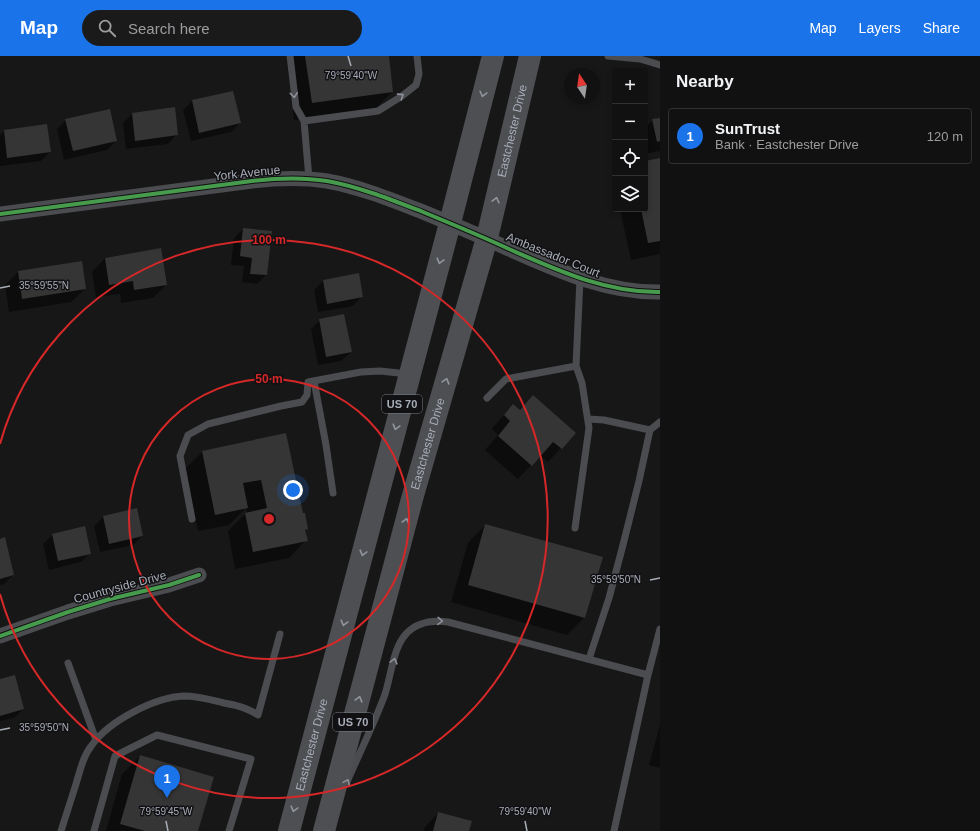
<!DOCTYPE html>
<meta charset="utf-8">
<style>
:root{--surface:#111;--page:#1a1a1a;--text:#f1f3f6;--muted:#9c9d9f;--line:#303131;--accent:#1a73e8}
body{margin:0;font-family:Arial,sans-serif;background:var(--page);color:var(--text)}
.controls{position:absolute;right:12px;top:12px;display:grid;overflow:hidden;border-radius:4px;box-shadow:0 2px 6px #0003}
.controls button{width:36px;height:36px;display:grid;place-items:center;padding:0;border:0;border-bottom:1px solid var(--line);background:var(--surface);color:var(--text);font:20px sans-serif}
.compass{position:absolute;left:564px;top:12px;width:36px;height:36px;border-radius:50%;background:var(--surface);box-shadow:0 2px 6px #0003;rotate:347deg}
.you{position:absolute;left:293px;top:434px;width:14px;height:14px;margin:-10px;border:3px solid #fff;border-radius:50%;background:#1a73e8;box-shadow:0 0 0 6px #1a73e833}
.badge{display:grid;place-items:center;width:26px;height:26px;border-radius:50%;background:var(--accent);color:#fff;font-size:13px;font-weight:700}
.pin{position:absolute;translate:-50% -33px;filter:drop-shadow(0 1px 2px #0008)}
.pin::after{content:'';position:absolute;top:21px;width:14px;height:12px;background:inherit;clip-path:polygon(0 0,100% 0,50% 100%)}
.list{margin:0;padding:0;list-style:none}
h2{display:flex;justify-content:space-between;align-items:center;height:52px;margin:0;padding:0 16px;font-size:17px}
h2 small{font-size:13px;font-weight:400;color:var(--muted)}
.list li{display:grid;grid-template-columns:26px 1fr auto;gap:12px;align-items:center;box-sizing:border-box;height:56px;margin:0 8px 8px;padding:0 8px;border:1px solid var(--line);border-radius:4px}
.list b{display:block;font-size:15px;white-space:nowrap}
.list p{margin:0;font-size:13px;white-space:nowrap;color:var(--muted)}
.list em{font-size:13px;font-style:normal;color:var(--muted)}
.icon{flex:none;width:22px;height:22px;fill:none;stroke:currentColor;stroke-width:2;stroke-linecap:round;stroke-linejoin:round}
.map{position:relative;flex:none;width:660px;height:775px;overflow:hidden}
header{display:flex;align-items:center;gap:24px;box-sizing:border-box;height:56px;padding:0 20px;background:var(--accent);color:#fff}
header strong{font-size:19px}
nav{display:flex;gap:22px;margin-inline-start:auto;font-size:14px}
.search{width:280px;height:36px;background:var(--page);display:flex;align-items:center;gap:10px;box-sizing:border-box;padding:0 14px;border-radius:22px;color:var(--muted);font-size:15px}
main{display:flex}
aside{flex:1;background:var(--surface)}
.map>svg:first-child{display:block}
.shadow{fill:#0007}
.building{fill:#353536}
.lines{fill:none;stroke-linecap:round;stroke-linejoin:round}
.service{stroke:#4b4c50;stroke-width:7}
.minor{stroke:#4b4c50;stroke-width:15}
.primary{stroke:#4d4f52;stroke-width:22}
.cycleway-casing{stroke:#111113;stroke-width:6}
.cycleway{stroke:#469c4c;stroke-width:4}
.oneway{stroke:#91969e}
.oneway2{stroke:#8c9099}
.ticks{fill:none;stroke:#a8adb8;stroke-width:1.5}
.ring{fill:none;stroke:#d62828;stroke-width:2}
.labels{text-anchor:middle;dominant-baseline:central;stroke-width:3;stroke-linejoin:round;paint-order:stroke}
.shield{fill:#111113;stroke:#7b7e86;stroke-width:1}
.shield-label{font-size:11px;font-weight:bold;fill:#a8adb8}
.street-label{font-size:12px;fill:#a8adb8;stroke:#111113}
.ticks-label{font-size:10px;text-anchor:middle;fill:#a8adb8;stroke:#111113;stroke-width:3;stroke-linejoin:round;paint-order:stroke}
.centre{fill:#d62828;stroke:#111113;stroke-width:2}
.ring-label{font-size:12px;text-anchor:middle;font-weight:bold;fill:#d62828;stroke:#111113;stroke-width:3;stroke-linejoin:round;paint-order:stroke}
</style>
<header>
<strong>Map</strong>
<div class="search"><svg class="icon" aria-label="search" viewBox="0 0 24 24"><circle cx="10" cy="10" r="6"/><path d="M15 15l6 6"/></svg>Search here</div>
<nav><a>Map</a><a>Layers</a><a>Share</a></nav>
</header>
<main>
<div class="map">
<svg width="660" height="775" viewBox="0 0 660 775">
<rect width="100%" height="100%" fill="#171717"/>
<!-- shadow -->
<path class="shadow" d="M286,0h102l4,36 -17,17 -81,11z
M192,45l48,22 -9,9 -40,9 -8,-31z
M132,58l45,20 -9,10 -42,5 -3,-26z
M660,63v32l-15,3v-26l8,-8z
M66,64l50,21 -9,9 -43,10 -7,-31z
M4,75l46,21 -9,9 -41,5v-31z
M660,103v95l-29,6 -11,-51h25v-47z
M243,173l23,46 -9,9 -15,-2 2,-16 -13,-1 3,-27z
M160,193l6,36 -13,13 -32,5 -1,-9 -24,3 -4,-25 13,-14z
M18,216l67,17 -14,13 -62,10 -4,-27z
M358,218l4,22 -9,10 -35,6 -4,-22 9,-9z
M320,264l31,32 -10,9 -23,4 -7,-36z
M533,340l42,37 -14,15 -13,14 -8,-6 -22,23 -33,-29 13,-15 -6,-6 8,-10 14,-13 5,4z
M286,378l16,80 5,15 -2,2 1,9 -17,18 -54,11 -7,-38 17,-17 2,-1 -1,-5 -17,17 -31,6 -13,-62 17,-17z
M136,454l6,26 -9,9 -33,7 -6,-26 9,-9z
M485,469l100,92 -18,18 -116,-33 17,-59z
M52,479l38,18 -9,9 -32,8 -6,-26z
M0,484l13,35 -9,9 -4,1z
M0,624l23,29 -9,9 -14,3z
M660,669v43l-11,-3z
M140,700l57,75h-91l16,-57z
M438,757l30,18h-44l1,-4z"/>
<!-- building -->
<path class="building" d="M305,0h84l4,36 -81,11z
M233,35l8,32 -42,10 -7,-33z
M175,51l3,28 -43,6 -3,-28z
M110,53l7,32 -44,10 -8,-32z
M660,62v23l-3,1 -5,-23z
M47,68l4,28 -44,6 -3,-28z
M660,102v83l-12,2 -7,-34h4v-48z
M243,172l29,3 -5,44 -17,-1 2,-16 -12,-2z
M161,192l6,37 -33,5 -1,-9 -24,4 -4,-27z
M82,205l4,28 -64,10 -4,-28z
M359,217l4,24 -36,7 -4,-24z
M344,258l8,38 -26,5 -7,-38z
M533,339l43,38 -14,16 -9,-7 -21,24 -34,-30 12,-15 -6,-6 9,-11 7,6z
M286,377l17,80h2l3,16 -3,1 3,11 -55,11 -8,-39 22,-5 -6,-28 -18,3 5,25 -33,7 -13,-64z
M137,452l6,28 -34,8 -6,-28z
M485,468l118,33 -18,61 -117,-33z
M85,470l6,28 -33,7 -6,-27z
M5,481l9,38 -14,4v-40z
M15,619l9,34 -24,7v-37z
M140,699l74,22 -16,54h-53l-25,-7z
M438,756l34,9 -3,10h-36z"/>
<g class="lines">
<!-- service -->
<path class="service" d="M290,0l6,51 8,14 74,-10 24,-15 14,-11 3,-11 -2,-18
M608,0l32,3 20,6
M304,65l5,58
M576,310l4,-87
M314,325l12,64 7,48
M487,342l19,-19 70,-13 6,17 7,45 -14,100
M588,363l16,1 46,10
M192,463l-12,-63 8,-21 20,-11 73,-18 21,-4 5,-7 1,-13 53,-10 19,-1 28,3
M589,603l20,-61 14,-53 16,-64 11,-51 10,-8
M68,607l28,77
M347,726c12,-28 26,-56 37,-85 7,-18 8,-48 22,-63 11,-12 26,-14 42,-12l200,53 12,-46
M61,775c5,-16 10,-31 15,-47 4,-13 7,-28 16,-39 17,-24 63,-48 92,-49 14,0 27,4 40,7 12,2 24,5 34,12l22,-81
M94,775l21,-75 42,-21 94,24 -22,72
M614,775l34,-156"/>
<!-- minor -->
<path class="minor" d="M0,158l252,-33c25,-3 50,-4 75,0 33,6 65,19 96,31 29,12 58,24 86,37 48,21 97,44 151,43
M0,580l68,-24 42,-13 59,-14 30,-10"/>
<!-- primary -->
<g class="primary">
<path id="s1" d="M289,775l161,-608 43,-167"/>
<path id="s2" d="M324,775l88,-332 75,-261 43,-182"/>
</g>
<!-- cycleway casing -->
<g class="cycleway-casing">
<path id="cycleway" d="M0,158l252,-33c25,-3 50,-4 75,0 33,6 65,19 96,31 29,12 58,24 86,37 48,21 97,44 151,43
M0,580l68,-24 42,-13 59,-14 30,-10"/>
</g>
<!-- cycleway -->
<use href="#cycleway" class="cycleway"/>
</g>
<!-- one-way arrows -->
<defs><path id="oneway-chevron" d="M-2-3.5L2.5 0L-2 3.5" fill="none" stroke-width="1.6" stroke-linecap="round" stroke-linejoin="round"/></defs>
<g class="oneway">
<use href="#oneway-chevron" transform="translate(483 38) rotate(104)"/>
<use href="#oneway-chevron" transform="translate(496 144) rotate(-77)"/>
<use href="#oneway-chevron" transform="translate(440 205) rotate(105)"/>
<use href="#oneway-chevron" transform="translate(446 325) rotate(-74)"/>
<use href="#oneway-chevron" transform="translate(396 371) rotate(105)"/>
<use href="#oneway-chevron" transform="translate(406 465) rotate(-75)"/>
<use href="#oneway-chevron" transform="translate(363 497) rotate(105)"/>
<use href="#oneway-chevron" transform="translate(344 567) rotate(105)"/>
<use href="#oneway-chevron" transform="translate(359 643) rotate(-75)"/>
<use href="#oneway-chevron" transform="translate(294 753) rotate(105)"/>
</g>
<g class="oneway2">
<use href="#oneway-chevron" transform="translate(294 39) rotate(84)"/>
<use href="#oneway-chevron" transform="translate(401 40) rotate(-33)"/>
<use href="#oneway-chevron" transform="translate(440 565) rotate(2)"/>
<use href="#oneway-chevron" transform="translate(394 605) rotate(-75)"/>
<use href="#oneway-chevron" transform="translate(347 726) rotate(-66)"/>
</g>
<!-- ticks -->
<path class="ticks" d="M348,0l3,10M0,232l10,-2M650,524l10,-2M0,674l10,-2M166,765l2,10M525,765l2,10"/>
<!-- distance rings -->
<g class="ring">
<circle cx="269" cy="463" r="140"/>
<path d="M0 388A279 279 0 1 1 0 538"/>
</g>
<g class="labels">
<!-- shield labels -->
<g class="shield">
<rect x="382" y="339" width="40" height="18" rx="3"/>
<rect x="333" y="657" width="40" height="18" rx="3"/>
</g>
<g class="shield-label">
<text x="402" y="348">US 70</text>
<text x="353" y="666">US 70</text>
</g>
<!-- street labels -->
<g class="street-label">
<text stroke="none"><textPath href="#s2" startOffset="725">Eastchester Drive</textPath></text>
<text transform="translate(247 117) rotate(-6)">York Avenue</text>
<text transform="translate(553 199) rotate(22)">Ambassador Court</text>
<text stroke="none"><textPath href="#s2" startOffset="401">Eastchester Drive</textPath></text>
<text transform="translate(120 531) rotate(-15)">Countryside Drive</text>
<text stroke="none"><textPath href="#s1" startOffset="89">Eastchester Drive</textPath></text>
</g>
</g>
<g class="ticks-label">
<text x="351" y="23">79°59'40"W</text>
<text x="44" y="233">35°59'55"N</text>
<text x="616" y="527">35°59'50"N</text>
<text x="44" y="675">35°59'50"N</text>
<text x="166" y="759">79°59'45"W</text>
<text x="525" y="759">79°59'40"W</text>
</g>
<circle cx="269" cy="463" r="6" class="centre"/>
<g class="ring-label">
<text x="269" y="188">100 m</text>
<text x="269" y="327">50 m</text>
</g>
</svg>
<div class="controls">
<button>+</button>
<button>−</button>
<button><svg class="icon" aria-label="locate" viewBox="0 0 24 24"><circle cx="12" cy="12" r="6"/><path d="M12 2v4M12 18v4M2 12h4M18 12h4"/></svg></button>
<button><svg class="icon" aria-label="layers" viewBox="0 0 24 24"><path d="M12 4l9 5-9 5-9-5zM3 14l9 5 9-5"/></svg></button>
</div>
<svg class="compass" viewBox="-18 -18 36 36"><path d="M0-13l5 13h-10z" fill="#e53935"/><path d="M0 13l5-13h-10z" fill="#9c9d9f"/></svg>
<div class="you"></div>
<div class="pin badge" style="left:167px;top:742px">1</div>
</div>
<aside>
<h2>Nearby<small></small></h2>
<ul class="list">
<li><span class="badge">1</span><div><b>SunTrust</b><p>Bank · Eastchester Drive</p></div><em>120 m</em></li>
</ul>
</aside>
</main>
